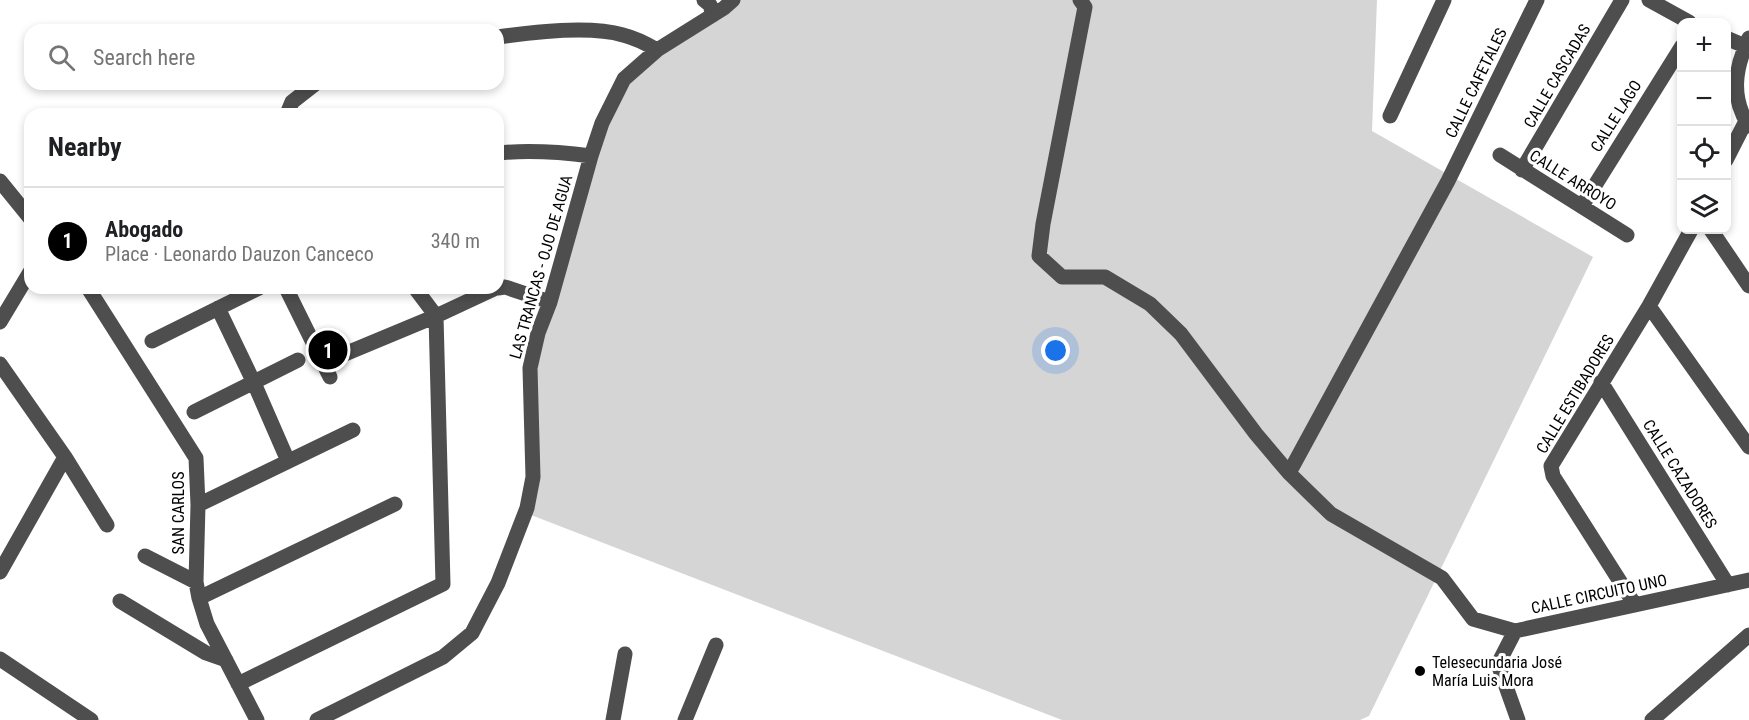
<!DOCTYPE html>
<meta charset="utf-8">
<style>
:root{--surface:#fff;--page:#f2f2f2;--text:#202124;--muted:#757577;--line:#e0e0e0;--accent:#000}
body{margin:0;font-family:"Roboto Condensed",sans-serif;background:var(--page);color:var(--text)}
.controls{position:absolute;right:18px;top:18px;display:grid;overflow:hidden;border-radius:12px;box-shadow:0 3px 9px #0003}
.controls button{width:54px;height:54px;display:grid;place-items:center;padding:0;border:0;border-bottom:2px solid var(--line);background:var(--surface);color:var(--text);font:30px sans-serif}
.you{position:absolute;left:1056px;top:351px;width:21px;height:21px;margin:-15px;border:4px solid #fff;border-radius:50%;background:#1a73e8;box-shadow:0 0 0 9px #1a73e833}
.badge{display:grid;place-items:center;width:39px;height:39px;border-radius:50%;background:var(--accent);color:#fff;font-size:20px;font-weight:700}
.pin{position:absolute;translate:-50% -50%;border:3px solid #fff;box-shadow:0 2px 6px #0006}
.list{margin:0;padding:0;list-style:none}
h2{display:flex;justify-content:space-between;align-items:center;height:78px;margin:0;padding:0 24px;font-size:26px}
h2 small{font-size:20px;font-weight:400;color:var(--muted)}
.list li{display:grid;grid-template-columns:39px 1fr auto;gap:18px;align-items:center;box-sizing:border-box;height:108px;padding:0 24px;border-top:2px solid var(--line)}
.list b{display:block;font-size:22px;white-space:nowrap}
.list p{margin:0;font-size:20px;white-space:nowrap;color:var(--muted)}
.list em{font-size:20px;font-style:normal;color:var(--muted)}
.icon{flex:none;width:33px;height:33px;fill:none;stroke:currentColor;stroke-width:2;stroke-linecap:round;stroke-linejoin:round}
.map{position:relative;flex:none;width:1749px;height:720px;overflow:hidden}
.search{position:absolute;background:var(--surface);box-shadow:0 3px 9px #0003;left:24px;top:24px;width:480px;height:66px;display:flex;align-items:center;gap:15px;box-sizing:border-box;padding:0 21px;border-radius:18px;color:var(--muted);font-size:22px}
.panel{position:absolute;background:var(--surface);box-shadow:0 3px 9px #0003;left:24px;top:108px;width:480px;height:186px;border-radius:18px}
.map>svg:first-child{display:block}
.green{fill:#d5d5d5}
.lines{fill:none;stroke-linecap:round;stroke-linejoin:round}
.minor{stroke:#4e4e4e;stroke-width:15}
.poi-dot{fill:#000;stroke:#fff;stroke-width:2}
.labels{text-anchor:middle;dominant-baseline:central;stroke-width:6;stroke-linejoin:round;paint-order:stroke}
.street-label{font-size:16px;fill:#000;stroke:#fff}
.poi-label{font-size:16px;fill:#000;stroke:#fff;text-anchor:start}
</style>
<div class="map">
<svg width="1749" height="720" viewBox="0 0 1749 720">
<rect width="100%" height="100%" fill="#fff"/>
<!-- green -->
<path class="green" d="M727,0h650l-5,131 221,126 -224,459 -9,4h-298l-531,-205 -3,-163 93,-266z"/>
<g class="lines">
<!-- minor -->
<path class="minor" d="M704,0l6,5 3,10
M1080,0l5,7 -42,217 -4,32 23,21h43l45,27 31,30 75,100 33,39 42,41 111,64 31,41 42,12
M1649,0l40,22
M498,37c35,-5 91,-12 125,-2 12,3 24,9 34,15
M1726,38l19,8
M1749,38c-14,30 -19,59 0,88
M287,114l5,-12 23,-18
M1390,116l54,-116
M498,153c31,-3 62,-1 93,3
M1500,155l127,80
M1726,160l20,-39
M1522,170l100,-170
M0,181l30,37
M1582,206l100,-160
M1711,230l38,56
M88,288l108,170 2,47 -2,77 3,16 8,26 50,96
M286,288l44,89
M498,288l7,-1 45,15
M1649,306l100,141
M218,308l36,75 34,78
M0,322l30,-50
M152,341l107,-53
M323,363l113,-47 60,-28
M0,364l65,93 42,68
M1601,382l127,203
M194,412l104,-52
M1289,473l159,-292 89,-181
M198,505l155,-75
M145,556l51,26
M0,572l65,-115
M199,598l196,-94
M120,601l86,52 20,7
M1635,605l-82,-129 -2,-10 98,-160 42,-76
M0,659l91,61
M238,684l205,-100 -7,-268 -21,-28
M317,720l126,-63 29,-24 26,-50 29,-75 6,-31 -3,-109 8,-35 12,-31 41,-146 11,-33 22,-44 33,-29 67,-42 9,-8
M613,720l12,-66
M685,720l31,-75
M1518,720l-20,-56 17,-33 234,-51
M1652,720l97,-85"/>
</g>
<!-- markers -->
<circle class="poi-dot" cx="1420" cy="671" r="6"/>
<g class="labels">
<!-- street labels -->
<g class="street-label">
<text transform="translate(1557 76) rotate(-60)">CALLE CASCADAS</text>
<text transform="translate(1476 83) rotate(-64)">CALLE CAFETALES</text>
<text transform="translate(1616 116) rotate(-58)">CALLE LAGO</text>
<text transform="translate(1573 180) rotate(32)">CALLE ARROYO</text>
<text transform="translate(541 267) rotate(-74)">LAS TRANCAS - OJO DE AGUA</text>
<text transform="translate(1575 394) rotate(-59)">CALLE ESTIBADORES</text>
<text transform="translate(1680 474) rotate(58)">CALLE CAZADORES</text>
<text transform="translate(178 513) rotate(-90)">SAN CARLOS</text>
<text transform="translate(1599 594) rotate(-12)">CALLE CIRCUITO UNO</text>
</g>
<!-- poi labels -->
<g class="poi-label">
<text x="1432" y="662">Telesecundaria José<tspan x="1432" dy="18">María Luis Mora</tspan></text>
</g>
</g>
</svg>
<div class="controls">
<button>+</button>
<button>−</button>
<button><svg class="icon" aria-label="locate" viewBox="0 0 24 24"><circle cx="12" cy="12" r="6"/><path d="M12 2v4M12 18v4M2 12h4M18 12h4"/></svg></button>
<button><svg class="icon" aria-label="layers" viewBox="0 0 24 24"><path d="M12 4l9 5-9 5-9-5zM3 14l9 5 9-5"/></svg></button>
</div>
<div class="you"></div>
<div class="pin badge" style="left:328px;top:350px">1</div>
<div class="search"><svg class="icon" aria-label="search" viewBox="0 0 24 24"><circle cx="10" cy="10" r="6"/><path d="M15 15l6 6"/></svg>Search here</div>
<section class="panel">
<h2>Nearby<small></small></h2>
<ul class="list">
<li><span class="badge">1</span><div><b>Abogado</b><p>Place · Leonardo Dauzon Canceco</p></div><em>340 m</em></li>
</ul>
</section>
</div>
